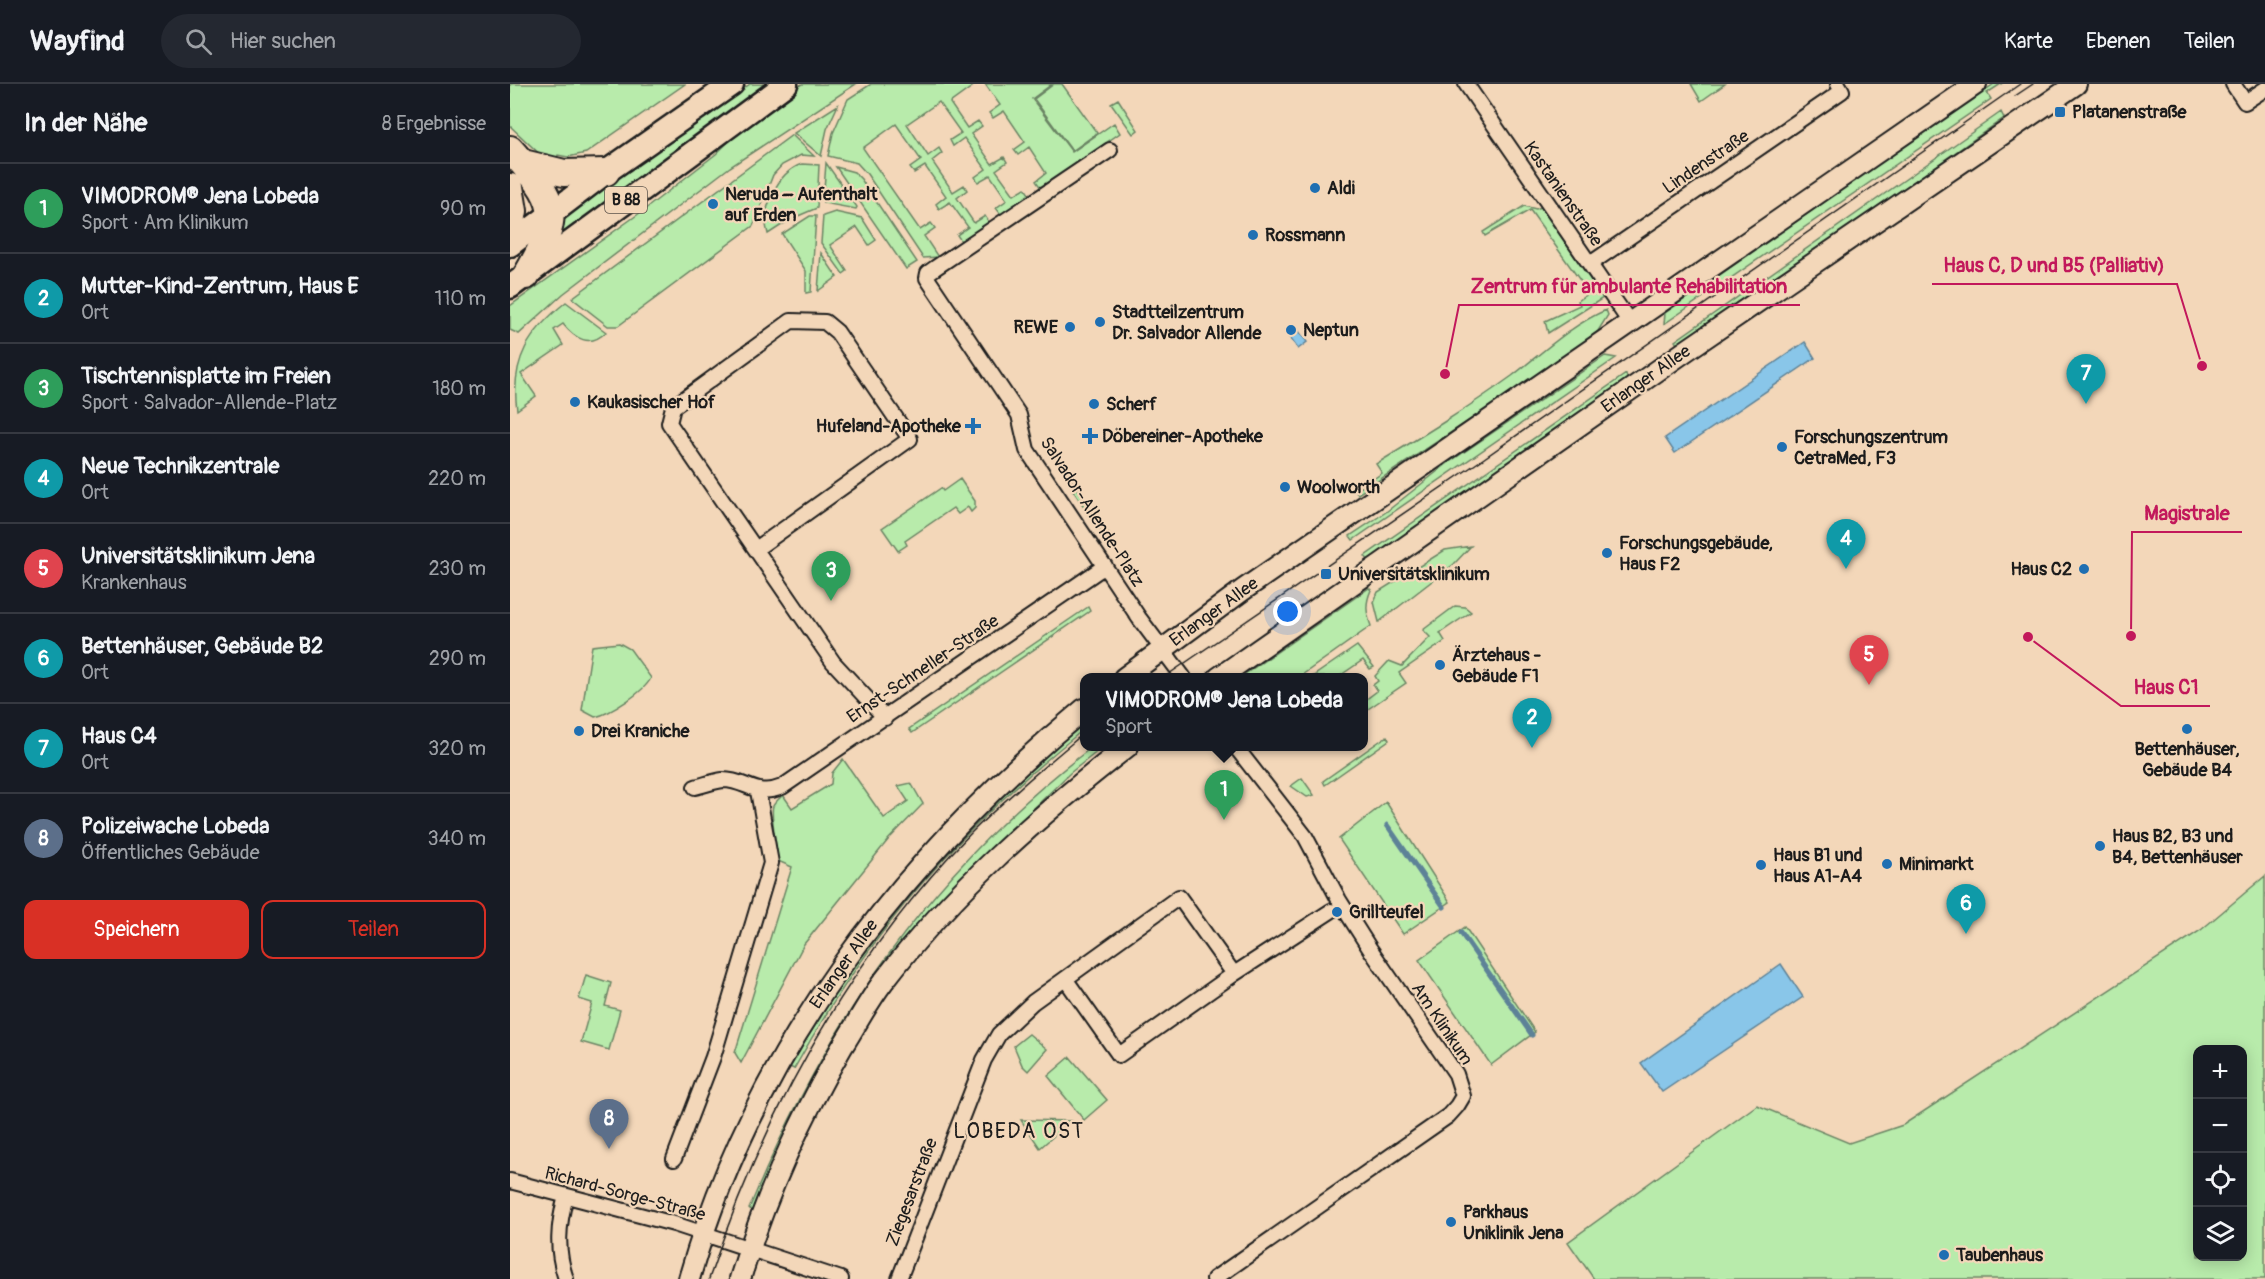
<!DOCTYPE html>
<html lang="de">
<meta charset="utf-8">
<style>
:root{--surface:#171b24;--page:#242831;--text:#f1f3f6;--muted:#9ea1a6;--line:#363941;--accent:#d93025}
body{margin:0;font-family:Pangolin,sans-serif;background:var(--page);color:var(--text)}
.controls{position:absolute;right:18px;bottom:18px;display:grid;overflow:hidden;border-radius:12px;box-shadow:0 3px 15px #0003}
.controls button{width:54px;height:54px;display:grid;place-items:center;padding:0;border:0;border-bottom:2px solid var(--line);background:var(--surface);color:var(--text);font:30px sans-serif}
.you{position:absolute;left:778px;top:528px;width:21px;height:21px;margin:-15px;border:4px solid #fff;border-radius:50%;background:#1a73e8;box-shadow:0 0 0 9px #1a73e833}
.badge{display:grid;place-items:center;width:39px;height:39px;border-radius:50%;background:var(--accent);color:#fff;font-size:20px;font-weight:700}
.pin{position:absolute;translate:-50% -50px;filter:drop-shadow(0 2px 3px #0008)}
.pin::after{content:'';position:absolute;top:32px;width:21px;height:18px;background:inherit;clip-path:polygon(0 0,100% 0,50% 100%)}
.popup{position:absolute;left:570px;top:589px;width:288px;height:78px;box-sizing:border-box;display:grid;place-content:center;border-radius:12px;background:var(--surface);filter:drop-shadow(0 2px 4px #0005);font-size:20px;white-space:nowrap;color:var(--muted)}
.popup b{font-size:22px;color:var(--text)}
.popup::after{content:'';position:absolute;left:50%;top:100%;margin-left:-12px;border:12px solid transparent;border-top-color:var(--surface)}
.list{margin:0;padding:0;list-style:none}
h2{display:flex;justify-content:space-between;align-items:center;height:78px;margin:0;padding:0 24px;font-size:26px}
h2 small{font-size:20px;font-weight:400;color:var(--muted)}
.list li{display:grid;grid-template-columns:39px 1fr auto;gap:18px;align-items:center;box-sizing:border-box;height:90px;padding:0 24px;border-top:2px solid var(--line)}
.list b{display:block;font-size:22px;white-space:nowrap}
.list p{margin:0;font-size:20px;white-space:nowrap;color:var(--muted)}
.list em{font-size:20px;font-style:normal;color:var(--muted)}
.actions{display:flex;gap:12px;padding:18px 24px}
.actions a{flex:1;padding:14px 0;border:2px solid var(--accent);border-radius:12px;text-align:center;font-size:21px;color:var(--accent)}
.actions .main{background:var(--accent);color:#fff}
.icon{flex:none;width:33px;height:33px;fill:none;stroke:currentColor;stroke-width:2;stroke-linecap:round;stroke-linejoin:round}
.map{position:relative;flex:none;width:1755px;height:1195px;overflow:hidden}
header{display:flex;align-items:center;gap:36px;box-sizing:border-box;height:84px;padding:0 30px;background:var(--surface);border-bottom:2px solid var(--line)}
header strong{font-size:28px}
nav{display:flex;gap:33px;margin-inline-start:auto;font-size:21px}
.search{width:420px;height:54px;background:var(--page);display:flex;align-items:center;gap:15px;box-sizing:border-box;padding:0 21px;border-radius:33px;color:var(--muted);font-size:22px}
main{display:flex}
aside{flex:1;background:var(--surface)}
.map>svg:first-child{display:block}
.green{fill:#b8ebab;stroke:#6a8464;stroke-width:1.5;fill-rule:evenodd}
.water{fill:#89c6e9;stroke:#5d8297;stroke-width:1.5}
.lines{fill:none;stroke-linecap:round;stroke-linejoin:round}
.stream{stroke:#5d8297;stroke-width:5}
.minor-casing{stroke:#1c1c1c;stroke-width:18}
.secondary-casing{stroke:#1c1c1c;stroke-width:24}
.primary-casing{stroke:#1c1c1c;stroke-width:27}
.motorway-casing{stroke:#1c1c1c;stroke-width:30}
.minor{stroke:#f3d7b9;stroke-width:14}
.secondary{stroke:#f3d7b9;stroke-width:20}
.primary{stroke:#f3d7b9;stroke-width:22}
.motorway{stroke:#f3d7b9;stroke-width:26}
.tram{stroke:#1c1c1c;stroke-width:1.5}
.poi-dot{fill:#1f6fb2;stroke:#f3d7b9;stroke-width:2}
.labels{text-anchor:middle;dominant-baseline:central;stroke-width:4.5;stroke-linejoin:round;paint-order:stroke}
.shield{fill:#f3d7b9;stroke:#5c544b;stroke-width:1.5}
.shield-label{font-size:16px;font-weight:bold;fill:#1c1c1c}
.poi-label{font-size:18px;font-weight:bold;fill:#1c1c1c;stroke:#f3d7b9;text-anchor:start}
.street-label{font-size:18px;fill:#1c1c1c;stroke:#f3d7b9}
.quarter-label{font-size:21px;letter-spacing:1.5px;fill:#1c1c1c;stroke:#f3d7b9}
.leader{fill:none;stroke:#c2185b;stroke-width:2}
.callout-dot{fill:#c2185b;stroke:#f3d7b9;stroke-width:2}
.callout-label{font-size:20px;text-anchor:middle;font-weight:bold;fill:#c2185b;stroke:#f3d7b9;stroke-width:4.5;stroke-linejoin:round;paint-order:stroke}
</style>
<header>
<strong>Wayfind</strong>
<div class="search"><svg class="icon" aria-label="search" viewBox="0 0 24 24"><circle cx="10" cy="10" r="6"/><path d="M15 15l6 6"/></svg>Hier suchen</div>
<nav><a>Karte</a><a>Ebenen</a><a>Teilen</a></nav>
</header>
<main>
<aside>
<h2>In der Nähe<small>8 Ergebnisse</small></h2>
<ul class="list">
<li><span class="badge" style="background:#2e9e5b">1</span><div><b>VIMODROM® Jena Lobeda</b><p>Sport · Am Klinikum</p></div><em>90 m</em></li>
<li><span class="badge" style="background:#0f9aa8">2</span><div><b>Mutter-Kind-Zentrum, Haus E</b><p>Ort</p></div><em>110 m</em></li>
<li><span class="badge" style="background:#2e9e5b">3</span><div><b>Tischtennisplatte im Freien</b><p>Sport · Salvador-Allende-Platz</p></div><em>180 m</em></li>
<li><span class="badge" style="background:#0f9aa8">4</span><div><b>Neue Technikzentrale</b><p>Ort</p></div><em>220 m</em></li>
<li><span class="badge" style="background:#e0444e">5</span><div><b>Universitätsklinikum Jena</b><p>Krankenhaus</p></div><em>230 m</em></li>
<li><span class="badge" style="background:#0f9aa8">6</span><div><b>Bettenhäuser, Gebäude B2</b><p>Ort</p></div><em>290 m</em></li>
<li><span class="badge" style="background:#0f9aa8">7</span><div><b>Haus C4</b><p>Ort</p></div><em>320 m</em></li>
<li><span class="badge" style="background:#5c6f8a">8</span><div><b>Polizeiwache Lobeda</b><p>Öffentliches Gebäude</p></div><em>340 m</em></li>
</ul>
<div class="actions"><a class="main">Speichern</a><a>Teilen</a></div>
</aside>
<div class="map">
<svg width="1755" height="1195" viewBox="0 0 1755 1195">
<rect width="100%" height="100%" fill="#f3d7b9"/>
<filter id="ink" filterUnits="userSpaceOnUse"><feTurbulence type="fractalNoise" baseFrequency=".0167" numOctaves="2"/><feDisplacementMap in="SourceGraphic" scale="12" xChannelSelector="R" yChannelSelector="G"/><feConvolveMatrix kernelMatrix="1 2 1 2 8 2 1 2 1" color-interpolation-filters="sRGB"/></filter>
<g filter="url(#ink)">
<!-- green -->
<path class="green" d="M0,0h175l-99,69 -18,4 -10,-2 -3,9 -9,-4 -36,-34z
M240,0h19l-210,155 4,-23z
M292,0h54l-126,83 -167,127 -44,40 -9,-4v-24l134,-96 72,-56 34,-33z
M361,0h105l-26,19 17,25 11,-7 4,5 -11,8 21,30 12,-7 3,5 -11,8 18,25 11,-7 6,9 -28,20 -7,-9 11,-8 -17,-25 -12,7 -3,-5 11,-8 -22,-31 -11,8 -3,-6 11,-7 -22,-31 -32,22 21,32 11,-8 3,5 -10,8 21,31 11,-7 3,5 -10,8 17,25 11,-7 6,9 -28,19 -6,-9 11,-8 -18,-25 -11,7 -3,-5 10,-8 -21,-30 -11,7 -4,-5 11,-8 -25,-36 -33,24 57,82 11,-7 4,5 -11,8 14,21 -15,1 -56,-84 -10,-11 -29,-7 5,-23 15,-34z
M475,0h67l-20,15 40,53 42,-29 6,10 -79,55 -5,-7 10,-8 -17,-26 -11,8 -4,-5 11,-8 -21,-31 -11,7 -4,-5 11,-8z
M544,0h8l35,49 -25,18 -38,-52z
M1181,0h34l-24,17z
M1484,0h7l-14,9 4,6 -327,225 1,-11z
M608,15l20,31 -5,4 -22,-31z
M328,21l-11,24 -6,27 -27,-23z
M1491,28l3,6 -325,229 -4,-6z
M282,51l22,21 -13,-1 -19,10 -9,10 -20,51 -135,100h-10l-36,-28z
M316,79l31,44 -1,2 -33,-6z
M292,80l17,1 -2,43 -26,11 -23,15c-8,-25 10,-62 34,-70z
M326,83l18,5 7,7 56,83 -11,7z
M1014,122l12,3 5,-2 62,91 -55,35 -3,-12 35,-16 -2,-4 11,-8 -59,-83 -45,26 -2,-4z
M325,128l27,6 14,22 -7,5 -12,-18 -27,18 17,26 -4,3 -22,-31 2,-27z
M300,132h6l-5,76 -5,1v-22l-24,-37z
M311,169l16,24 -19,14z
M56,218l40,30c-16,16 -31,7 -43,-8l-9,6 9,15 -42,29 15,22 -19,14c-7,-51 13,-79 49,-108z
M1096,226l2,5 -10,16 -42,32 -198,131 -2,-3 26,-18 -6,-9c46,-28 92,-56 136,-88 30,-23 59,-51 94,-66z
M1095,272l11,2 -263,182 -3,-4 36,-24 62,-49z
M1116,290l2,7 -259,180 -4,-5z
M450,395l15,22v7l-4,4 -3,-5 -10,7 -5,-6 -48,33 2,4 -9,6 -16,-23 59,-40 2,3z
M563,398l43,63 -7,-2 -37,-54z
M961,462l-17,18 -75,58 -5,-20 4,-10 67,-42z
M859,504l2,2c-6,14 -5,22 0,36l-72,51h-51l-3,-3z
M945,522l10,1 6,5 -31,21 5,8 -46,32 7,10 -38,26 -4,-8 13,-10 -4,-6 5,-4 -3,-5 14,-15 13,5 28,-29 -7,-7z
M578,523l2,4 -178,122 -3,-4z
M109,559l11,6 21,29c-7,14 -41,36 -56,39l-13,-7 10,-64z
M847,562l17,21 -4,2 -7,-9 -25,17h-26z
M574,635v10c-124,99 -213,201 -290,340l-7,-3 68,-109 132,-153z
M877,652l2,4 -64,45 -2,-4z
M582,663h11l-33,26 -121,118 -109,140 -41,76 -45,104 -5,-2c77,-186 181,-339 343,-462z
M333,675l41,59 24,-17 -10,-15 13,-3 12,21 -35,36 -84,104 -63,119 -6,-10 57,-186 -14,-6c-1,-11 -8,-48 -5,-55 2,-4 7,-8 10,-11l9,13 39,-24 1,-11z
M792,694l12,17 -7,2 -16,-11z
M876,718l64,100 -47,32 -64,-95z
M1755,792v403h-671l-26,-37 189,-137 92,38 54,-18 298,-195zM1688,966h44v206h-44z
M955,843l70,105 -44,33 -72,-105z
M76,891l25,8 -6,23 15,4 -11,40 -28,-8 11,-39 -13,-4z
M519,950l18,15 -19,22 -6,-6 -8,-19z
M560,973l37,43 -23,20 -36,-44z
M511,1036l50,1 -31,27z"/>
<!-- water -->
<path class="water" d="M784,241l13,17 -9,7 -13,-18z
M1295,258l10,16 -140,95 -10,-15z
M1271,880l22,33 -141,95 -21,-29z"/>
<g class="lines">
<!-- stream -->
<path class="stream" d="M877,741l57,82
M951,849l71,102"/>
<!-- minor casing -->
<g class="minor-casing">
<path id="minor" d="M956,0l165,240
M1723,0l12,18 20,-13
M600,66l-175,118 -7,5 -1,5 92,137 8,35 112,168 45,60
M1080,180l252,-173 -4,-7
M246,465l154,-110 -73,-107 -12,-10 -34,-1 -118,86 -4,16 164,239 52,56
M185,703c9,-2 19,-6 28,-7 24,0 32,18 59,7l323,-221
M724,890l97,-63
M164,1075l39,-102 58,-194 -13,-72
M0,1097l164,43 167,55
M56,1195c-10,-29 -8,-54 0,-83
M389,1195l85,-219 15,-26 34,-32 146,-105 55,77 -115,81 -53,-75
M704,1195l234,-163 9,-10 6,-10 -7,-22 -86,-125 -31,-49 -34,-64 -70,-90"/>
</g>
<!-- secondary casing -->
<g class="secondary-casing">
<path id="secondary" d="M614,594l119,-88 733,-506
M708,594l469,-328 389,-266
M179,1195c66,-231 213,-420 395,-570
M230,1195c25,-82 59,-158 102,-232 14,-22 26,-45 41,-65 70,-91 155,-166 245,-236"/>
</g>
<!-- primary casing -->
<g class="primary-casing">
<path id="primary" d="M0,161l96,-73 126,-88
M0,203l276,-203"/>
</g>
<!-- motorway casing -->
<g class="motorway-casing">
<path id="motorway" d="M0,65c49,54 53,64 16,127
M13,79l41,10 42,-1
M0,103l4,24 -4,22"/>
</g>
<!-- minor -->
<use href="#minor" class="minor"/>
<!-- secondary -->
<use href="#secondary" class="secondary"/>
<!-- primary -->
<use href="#primary" class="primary"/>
<!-- motorway -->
<use href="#motorway" class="motorway"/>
<!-- tram -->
<path class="tram" d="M1505,12l18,-12
M653,594l317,-217 540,-377
M199,1195c56,-167 139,-320 263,-447 35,-35 74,-67 112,-99"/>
</g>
</g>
<!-- markers -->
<g class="poi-dot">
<rect x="1544" y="22" width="12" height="12" rx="3"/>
<circle cx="805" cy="104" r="6"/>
<circle cx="203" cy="120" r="6"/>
<circle cx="743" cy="151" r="6"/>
<circle cx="590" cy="238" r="6"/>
<circle cx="560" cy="243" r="6"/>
<circle cx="781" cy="246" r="6"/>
<circle cx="65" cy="318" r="6"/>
<circle cx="584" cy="320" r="6"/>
<path d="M460 333h6v6h6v6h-6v6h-6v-6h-6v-6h6z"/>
<path d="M577 343h6v6h6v6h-6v6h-6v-6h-6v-6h6z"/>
<circle cx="1272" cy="363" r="6"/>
<circle cx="775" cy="403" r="6"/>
<circle cx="1097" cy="469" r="6"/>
<circle cx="1574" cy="485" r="6"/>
<rect x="810" y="484" width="12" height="12" rx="3"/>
<circle cx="930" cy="581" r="6"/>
<circle cx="1677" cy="645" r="6"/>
<circle cx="69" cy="647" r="6"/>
<circle cx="1590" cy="762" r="6"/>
<circle cx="1377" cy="780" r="6"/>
<circle cx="1251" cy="781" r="6"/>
<circle cx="827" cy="828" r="6"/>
<circle cx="941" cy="1138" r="6"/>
<circle cx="1434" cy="1171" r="6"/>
</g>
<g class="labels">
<!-- shield labels -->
<rect class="shield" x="95" y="103" width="42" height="26" rx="4.5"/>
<g class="shield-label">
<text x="116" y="116">B 88</text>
</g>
<!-- poi labels -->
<g class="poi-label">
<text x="1562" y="28">Platanenstraße</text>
<text x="817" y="104">Aldi</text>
<text x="215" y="110">Neruda – Aufenthalt<tspan x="215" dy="21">auf Erden</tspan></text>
<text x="755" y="151">Rossmann</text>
<text x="602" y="228">Stadtteilzentrum<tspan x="602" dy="21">Dr. Salvador Allende</tspan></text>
<text x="548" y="243" text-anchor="end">REWE</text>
<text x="793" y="246">Neptun</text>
<text x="77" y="318">Kaukasischer Hof</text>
<text x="596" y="320">Scherf</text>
<text x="451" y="342" text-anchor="end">Hufeland-Apotheke</text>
<text x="592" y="352">Döbereiner-Apotheke</text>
<text x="1284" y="353">Forschungszentrum<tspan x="1284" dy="21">CetraMed, F3</tspan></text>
<text x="787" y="403">Woolworth</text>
<text x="1109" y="459">Forschungsgebäude,<tspan x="1109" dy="21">Haus F2</tspan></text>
<text x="1562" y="485" text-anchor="end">Haus C2</text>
<text x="828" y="490">Universitätsklinikum</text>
<text x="942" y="571">Ärztehaus -<tspan x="942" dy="21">Gebäude F1</tspan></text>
<text x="81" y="647">Drei Kraniche</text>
<text x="1677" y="665" text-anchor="middle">Bettenhäuser,<tspan x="1677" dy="21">Gebäude B4</tspan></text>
<text x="1602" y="752">Haus B2, B3 und<tspan x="1602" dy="21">B4, Bettenhäuser</tspan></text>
<text x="1263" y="771">Haus B1 und<tspan x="1263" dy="21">Haus A1-A4</tspan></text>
<text x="1389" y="780">Minimarkt</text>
<text x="839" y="828">Grillteufel</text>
<text x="953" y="1128">Parkhaus<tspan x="953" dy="21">Uniklinik Jena</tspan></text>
<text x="1446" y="1171">Taubenhaus</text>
</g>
<!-- street labels -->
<g class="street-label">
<text transform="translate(1196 78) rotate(-34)">Lindenstraße</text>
<text transform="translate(1053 110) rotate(55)">Kastanienstraße</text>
<text transform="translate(1136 295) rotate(-35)">Erlanger Allee</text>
<text transform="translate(582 428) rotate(57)">Salvador-Allende-Platz</text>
<text transform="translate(704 528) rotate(-36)">Erlanger Allee</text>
<text transform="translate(413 585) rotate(-34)">Ernst-Schneller-Straße</text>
<text transform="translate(334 880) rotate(-55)">Erlanger Allee</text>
<text transform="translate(932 940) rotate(56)">Am Klinikum</text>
<text transform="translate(402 1108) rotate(-69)">Ziegesarstraße</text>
<text transform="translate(115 1110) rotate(15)">Richard-Sorge-Straße</text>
</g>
<!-- quarter labels -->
<g class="quarter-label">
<text x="509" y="1047">LOBEDA OST</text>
</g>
</g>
<!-- callouts -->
<path class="leader" d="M1692 282L1667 200H1422M935 290L949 221H1290M1621 552L1622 448H1732M1518 553L1611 622H1700"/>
<g class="callout-dot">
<circle cx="1692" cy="282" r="6"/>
<circle cx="935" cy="290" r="6"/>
<circle cx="1621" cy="552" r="6"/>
<circle cx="1518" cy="553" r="6"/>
</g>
<g class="callout-label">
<text x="1544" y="188">Haus C, D und B5 (Palliativ)</text>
<text x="1119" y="209">Zentrum für ambulante Rehabilitation</text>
<text x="1677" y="436">Magistrale</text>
<text x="1656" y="610">Haus C1</text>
</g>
</svg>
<div class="controls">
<button>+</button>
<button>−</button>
<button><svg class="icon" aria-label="locate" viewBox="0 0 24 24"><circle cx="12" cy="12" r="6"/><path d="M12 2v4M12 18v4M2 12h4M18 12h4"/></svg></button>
<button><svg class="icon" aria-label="layers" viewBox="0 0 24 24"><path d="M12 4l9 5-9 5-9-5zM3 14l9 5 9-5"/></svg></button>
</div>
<div class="you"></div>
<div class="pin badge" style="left:714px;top:736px;background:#2e9e5b">1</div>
<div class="popup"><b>VIMODROM® Jena Lobeda</b>Sport</div>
<div class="pin badge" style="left:1022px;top:664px;background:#0f9aa8">2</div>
<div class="pin badge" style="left:321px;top:517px;background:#2e9e5b">3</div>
<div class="pin badge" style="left:1336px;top:485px;background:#0f9aa8">4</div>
<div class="pin badge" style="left:1359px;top:601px;background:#e0444e">5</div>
<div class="pin badge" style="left:1456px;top:850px;background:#0f9aa8">6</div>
<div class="pin badge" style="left:1576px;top:320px;background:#0f9aa8">7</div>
<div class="pin badge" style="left:99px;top:1065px;background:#5c6f8a">8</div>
</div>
</main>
